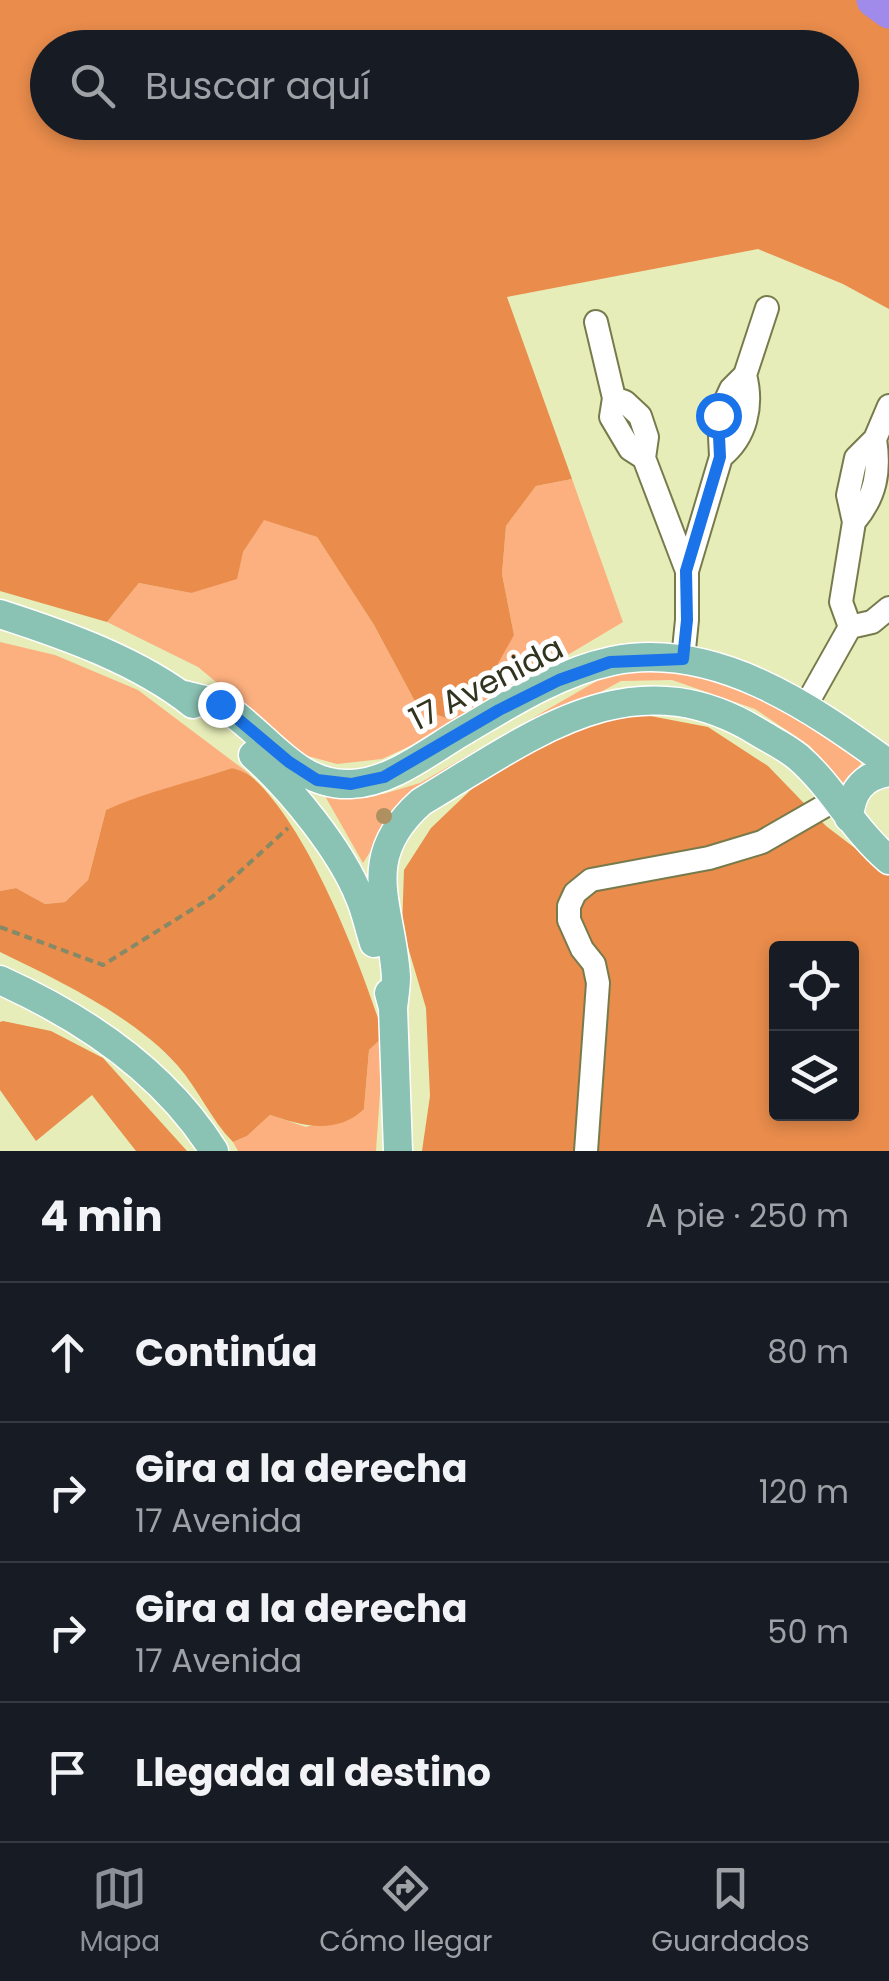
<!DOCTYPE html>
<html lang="es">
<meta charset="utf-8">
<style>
:root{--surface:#171b24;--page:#242831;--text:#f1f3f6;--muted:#9ea1a6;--line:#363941;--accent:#8c9099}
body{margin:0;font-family:Poppins,sans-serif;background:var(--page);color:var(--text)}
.controls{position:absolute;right:30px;bottom:30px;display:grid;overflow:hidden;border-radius:10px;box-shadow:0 5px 15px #0003}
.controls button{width:90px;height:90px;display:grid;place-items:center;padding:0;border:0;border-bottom:2px solid var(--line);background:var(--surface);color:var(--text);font:50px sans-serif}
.stop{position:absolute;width:30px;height:30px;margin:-22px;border:8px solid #1a73e8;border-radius:50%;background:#fff}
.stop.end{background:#1a73e8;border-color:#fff;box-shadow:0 2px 10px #0008}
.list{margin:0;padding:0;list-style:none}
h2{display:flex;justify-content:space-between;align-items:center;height:130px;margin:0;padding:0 40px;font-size:42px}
h2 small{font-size:32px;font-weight:400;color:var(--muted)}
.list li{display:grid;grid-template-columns:65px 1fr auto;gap:30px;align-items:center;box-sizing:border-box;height:140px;padding:0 40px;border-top:2px solid var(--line)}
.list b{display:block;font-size:38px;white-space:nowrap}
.list p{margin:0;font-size:32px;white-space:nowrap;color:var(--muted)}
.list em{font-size:32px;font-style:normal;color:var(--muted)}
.icon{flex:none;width:55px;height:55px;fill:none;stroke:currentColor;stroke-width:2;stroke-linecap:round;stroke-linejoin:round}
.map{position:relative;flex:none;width:889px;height:1151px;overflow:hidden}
.search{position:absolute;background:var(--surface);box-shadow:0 5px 15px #0003;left:30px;right:30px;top:30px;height:110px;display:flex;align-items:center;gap:25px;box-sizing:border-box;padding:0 35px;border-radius:55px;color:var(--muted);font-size:38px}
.sheet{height:690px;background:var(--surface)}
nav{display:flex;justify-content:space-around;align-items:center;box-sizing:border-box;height:140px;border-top:2px solid var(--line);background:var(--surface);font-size:28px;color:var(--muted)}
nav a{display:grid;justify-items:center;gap:5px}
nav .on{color:var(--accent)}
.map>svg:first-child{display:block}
.green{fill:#fcb07f}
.forest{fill:#e98c4c;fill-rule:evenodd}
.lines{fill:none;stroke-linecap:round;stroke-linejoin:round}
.river{stroke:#a18bea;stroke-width:35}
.minor-casing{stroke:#777b4c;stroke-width:26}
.major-casing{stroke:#fff;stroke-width:31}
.path{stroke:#868966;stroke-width:4;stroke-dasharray:8 5;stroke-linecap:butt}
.minor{stroke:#fff;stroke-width:22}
.major{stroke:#8ac2b3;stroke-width:28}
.tree{fill:#af9060}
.route{stroke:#1a73e8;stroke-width:12}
.labels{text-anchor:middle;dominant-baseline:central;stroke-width:10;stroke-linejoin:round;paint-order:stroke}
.street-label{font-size:32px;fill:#32341f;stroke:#fff}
</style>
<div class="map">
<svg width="889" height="1151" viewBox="0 0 889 1151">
<rect width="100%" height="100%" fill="#e7edb9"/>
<!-- green -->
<path class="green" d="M572,479l51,143 -193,115 -48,22 -45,5 -33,-9 -106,-88 -91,-45 32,-39 52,10 52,-41 20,-33 54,18 57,88 45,84 95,-74 -12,-61 4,-48 30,-40z
M0,642l55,13 83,35 113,85 -19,-7 -126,42 -18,70 -23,22 -20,2 -29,-16 -16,3z
M671,666l90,33 57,31 44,32 -18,26 -34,-42 -55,-37 -83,-29 -51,1 -79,43 -151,95 -28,44 -38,-67 58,-2 37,-11 194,-112z
M384,1036l-8,115h-138l-5,-9 14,-6 23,-21 36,12 58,-18 5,-59z"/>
<!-- forest -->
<path class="forest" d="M0,0h889v309l-46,-25 -85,-35 -251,48 65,182 -36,7 -30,40 -4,48 12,61 -27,48 -40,35 -28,-9 -45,-84 -57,-88 -53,-17 -21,32 -6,27 -46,14 -52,-10 -32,39 -107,-31zM48,48h794v74h-794z
M640,714l68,13 60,39 58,60 63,48v277h-467l8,-55 -4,-88 -24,-81 2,-57 27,-42 69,-66 62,-39zM776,948h76v166h-76z
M232,768c7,2 16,5 21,10 56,50 108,186 131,258l-15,14 -5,59c-27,26 -62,17 -94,6l-23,21 -14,6c-22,-22 -34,-52 -55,-76 -43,-49 -120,-86 -178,-114v-61l16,-3 29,16 20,-2 23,-22 18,-70c42,-19 83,-27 126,-42z
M3,1021l48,10 52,27 84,93h-51l-44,-56 -56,46 -36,-51v-68z"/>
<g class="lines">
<!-- river -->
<path class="river" d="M874,0l15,11"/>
<!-- minor casing -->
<g class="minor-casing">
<path id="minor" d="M596,322l18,76 -3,19 19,32 14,9
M614,398l11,4 15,14 7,21 -3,21 43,113
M721,457c25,-20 32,-51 24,-82
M854,522c22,-26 26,-51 21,-83
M850,627l22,-5 17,-14
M683,659l4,-39v-49l34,-114 -2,-42 12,-26 14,-14 22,-67
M805,707l45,-80 -9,-25 13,-80 -6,-27 8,-37 19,-19 14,-33
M586,1151l12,-168 -4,-19 -12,-15 -13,-29v-14l6,-13 16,-13 118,-22 53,-16 73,-42"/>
</g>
<!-- major casing -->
<g class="major-casing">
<path id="major" d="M0,614c65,21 139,47 193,90
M180,694c14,4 32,6 44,13 42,26 72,80 127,77 41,-1 82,-36 116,-55 44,-26 93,-57 145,-68 102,-21 199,46 277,103
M253,755c38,34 88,95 107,143 6,14 9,30 14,45
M849,818c2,-26 13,-42 40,-46
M0,980c84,38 164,91 214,171
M389,993l4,15 5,143
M393,1008c1,-10 3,-21 3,-31 -4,-71 -40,-117 25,-175 110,-65 210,-148 337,-70 13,8 28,15 40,25 35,30 55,73 91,103"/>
</g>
<!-- path -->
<path class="path" d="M0,927l103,38 109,-68 76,-69"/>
<!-- minor -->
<use href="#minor" class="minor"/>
<!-- major -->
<use href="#major" class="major"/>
</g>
<!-- trees -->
<circle class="tree" cx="384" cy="816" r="8"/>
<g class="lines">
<!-- route -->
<path class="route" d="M220,704l69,58 28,18 34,4 33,-7 115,-67 60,-30 51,-18 73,-3 4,-39 -1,-49 34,-114 -2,-42"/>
</g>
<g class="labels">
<!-- street labels -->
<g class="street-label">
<text transform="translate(486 683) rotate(-27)">17 Avenida</text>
</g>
</g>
</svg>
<div class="controls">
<button><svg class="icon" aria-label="locate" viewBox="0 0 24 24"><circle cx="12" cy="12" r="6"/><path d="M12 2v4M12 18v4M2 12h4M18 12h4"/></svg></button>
<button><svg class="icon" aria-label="layers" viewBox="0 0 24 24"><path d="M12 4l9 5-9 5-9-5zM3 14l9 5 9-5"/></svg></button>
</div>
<div class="stop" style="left:718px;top:415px"></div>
<div class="stop end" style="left:220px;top:704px"></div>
<div class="search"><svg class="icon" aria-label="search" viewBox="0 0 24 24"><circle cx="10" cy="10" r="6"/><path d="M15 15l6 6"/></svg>Buscar aquí</div>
</div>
<section class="sheet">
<h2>4 min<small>A pie · 250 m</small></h2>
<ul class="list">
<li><svg class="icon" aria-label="ahead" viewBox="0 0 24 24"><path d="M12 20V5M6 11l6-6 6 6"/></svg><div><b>Continúa</b></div><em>80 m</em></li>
<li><svg class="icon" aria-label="right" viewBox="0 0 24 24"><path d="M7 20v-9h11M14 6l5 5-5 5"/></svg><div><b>Gira a la derecha</b><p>17 Avenida</p></div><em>120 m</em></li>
<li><svg class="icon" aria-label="right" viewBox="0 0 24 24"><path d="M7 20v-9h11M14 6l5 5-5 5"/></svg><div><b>Gira a la derecha</b><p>17 Avenida</p></div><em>50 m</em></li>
<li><svg class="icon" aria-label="arrive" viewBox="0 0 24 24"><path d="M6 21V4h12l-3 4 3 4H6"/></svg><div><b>Llegada al destino</b></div></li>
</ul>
</section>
<nav>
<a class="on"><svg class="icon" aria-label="map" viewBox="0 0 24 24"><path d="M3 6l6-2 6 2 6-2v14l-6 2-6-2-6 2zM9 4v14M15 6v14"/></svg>Mapa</a>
<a><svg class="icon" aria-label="directions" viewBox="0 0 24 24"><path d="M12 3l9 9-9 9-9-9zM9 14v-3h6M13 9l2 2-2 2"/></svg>Cómo llegar</a>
<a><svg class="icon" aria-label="saved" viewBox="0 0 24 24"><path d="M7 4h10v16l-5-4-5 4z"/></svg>Guardados</a>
</nav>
